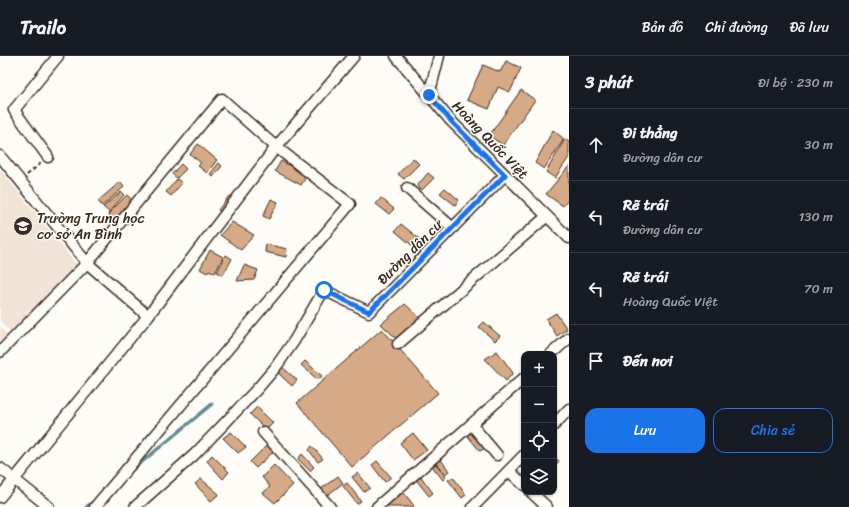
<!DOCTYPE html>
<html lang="vi">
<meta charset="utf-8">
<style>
:root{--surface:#171b24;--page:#20242c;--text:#f1f3f6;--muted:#9ea1a6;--line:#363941;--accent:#1a73e8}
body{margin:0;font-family:Sriracha,sans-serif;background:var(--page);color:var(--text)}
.controls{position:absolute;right:12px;bottom:12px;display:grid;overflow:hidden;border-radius:8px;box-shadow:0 1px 3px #0004}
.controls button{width:36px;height:36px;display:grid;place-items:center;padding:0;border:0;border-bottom:1px solid var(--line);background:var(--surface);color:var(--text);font:20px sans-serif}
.stop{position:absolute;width:12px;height:12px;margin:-9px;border:3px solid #1a73e8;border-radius:50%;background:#fff}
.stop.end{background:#1a73e8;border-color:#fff;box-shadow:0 1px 4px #0008}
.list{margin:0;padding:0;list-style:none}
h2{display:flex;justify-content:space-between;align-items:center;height:52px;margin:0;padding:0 16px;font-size:17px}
h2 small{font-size:13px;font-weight:400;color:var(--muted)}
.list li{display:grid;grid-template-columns:26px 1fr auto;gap:12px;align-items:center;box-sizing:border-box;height:72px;padding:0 16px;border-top:1px solid var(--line)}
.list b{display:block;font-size:15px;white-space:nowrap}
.list p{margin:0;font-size:13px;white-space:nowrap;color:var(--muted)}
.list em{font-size:13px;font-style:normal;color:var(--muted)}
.actions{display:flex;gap:8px;padding:12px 16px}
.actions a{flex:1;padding:9px 0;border:1px solid var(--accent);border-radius:12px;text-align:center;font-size:14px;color:var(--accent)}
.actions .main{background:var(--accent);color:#fff}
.icon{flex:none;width:22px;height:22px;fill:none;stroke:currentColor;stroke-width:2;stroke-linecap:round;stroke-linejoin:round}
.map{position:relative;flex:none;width:569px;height:451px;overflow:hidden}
header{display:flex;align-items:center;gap:24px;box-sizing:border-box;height:56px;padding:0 20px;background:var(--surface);border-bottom:1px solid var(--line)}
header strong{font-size:19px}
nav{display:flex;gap:22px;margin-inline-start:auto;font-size:14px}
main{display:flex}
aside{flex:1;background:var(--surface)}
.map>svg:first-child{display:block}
.built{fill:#f1e3d5}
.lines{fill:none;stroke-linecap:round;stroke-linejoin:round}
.stream{stroke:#638b8f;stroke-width:3}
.building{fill:#d6aa87;stroke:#3b2a1e}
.minor-casing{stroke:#3b2a1e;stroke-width:13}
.path{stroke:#3b2a1e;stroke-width:2;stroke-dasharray:4 3;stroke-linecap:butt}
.minor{stroke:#fdfcf7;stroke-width:10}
.route{stroke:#1a73e8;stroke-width:5}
.labels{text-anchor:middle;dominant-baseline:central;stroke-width:3;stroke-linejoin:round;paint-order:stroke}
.street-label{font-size:14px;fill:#3b2a1e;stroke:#fdfcf7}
.poi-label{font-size:14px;fill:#3b2a1e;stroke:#fdfcf7;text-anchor:start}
</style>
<header>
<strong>Trailo</strong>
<nav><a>Bản đồ</a><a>Chỉ đường</a><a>Đã lưu</a></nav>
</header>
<main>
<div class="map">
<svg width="569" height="451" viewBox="0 0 569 451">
<rect width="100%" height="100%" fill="#fdfcf7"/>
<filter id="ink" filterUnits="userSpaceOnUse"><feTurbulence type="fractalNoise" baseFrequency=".025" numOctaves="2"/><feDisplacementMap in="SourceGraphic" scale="8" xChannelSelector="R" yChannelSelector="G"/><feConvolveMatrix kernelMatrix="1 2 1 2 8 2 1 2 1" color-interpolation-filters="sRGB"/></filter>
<g filter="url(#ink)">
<!-- built -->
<path class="built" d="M0,113l77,96 -65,69 -12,-13z
M0,271l9,9 -9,9z"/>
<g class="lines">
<!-- stream -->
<path class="stream" d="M130,416l82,-68
M86,451l8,-6"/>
</g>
<!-- building -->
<path class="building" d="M506,5l15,7 -11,24 -12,-5 -9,22 -22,-9 16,-35 17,7z
M521,34l14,10 -32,45 -14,-9z
M553,74l11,9 -20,30 -9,-6z
M565,83l4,3v15l-14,21 -9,-6z
M198,88l19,16 -10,13 -9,-7 3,-3 -11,-9z
M413,102l6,6 -15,15 -6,-5z
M281,105l26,14 -6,10 -26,-14z
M219,107l3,3 -9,11 -3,-3z
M181,108l5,5 -9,9 -5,-4z
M569,110v33l-6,7 -17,-12z
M428,117l6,5 -12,12 -5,-4z
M177,123l5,4 -11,13 -5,-4z
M120,126l4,5 -22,19 -4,-5z
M445,132l14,12 -4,5 -15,-12z
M121,136l3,3 -15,17 -6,-5z
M127,139l7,7 -19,19 -7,-7z
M229,140l6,5 -11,14 -6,-5z
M381,142l13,11 -5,5 -13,-10z
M271,143l7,3 -9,17 -6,-3z
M232,166l22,13 -13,15 -21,-15z
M401,168l27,22 -6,8 -27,-23z
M266,188l21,5 -1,8 -21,-5z
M210,194l13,7 -8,16 -6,-3 -2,3 -7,-4z
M226,199l6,4 -9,16 -6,-3z
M244,209l14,5 -4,10 -17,1z
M405,248l16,15 -25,19 -15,-14z
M556,257l11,16 -10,7 -11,-17z
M484,266l16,14 -5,5 -16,-14z
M382,273l56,64 -86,74 -55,-64z
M497,295l16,22 -7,8 -21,-22z
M305,305l17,15 -4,4 -17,-15z
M281,310l16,14 -5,6 -16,-15z
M257,351l16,16 -7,7 -16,-16z
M471,374l14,18 -5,3 -13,-16z
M231,376l15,15 -8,6 -15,-15z
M413,377l14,17 -14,10 -13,-17z
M267,389l7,6 -18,17 -6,-6z
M312,390l11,13 -5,3 -9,-12z
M302,398l12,13 -4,4 -12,-12z
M212,399l17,17 -6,7 -16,-18z
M439,401l10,14 -4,3 -11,-13z
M554,401l5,4 -5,6z
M377,405l14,16 -6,5 -13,-17z
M436,408l10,13 -3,3 -11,-14z
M274,409l19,20 -18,18 -12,-10 7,-6 -8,-10z
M358,417l12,15 -6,4 -12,-15z
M419,418l14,19 -4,3 -15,-19z
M338,420l5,7 -18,14 -4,-8z
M453,421l13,18 -4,3 -14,-18z
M201,423l18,15 -8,7 -16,-17z
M347,427l14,18 -4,3 -14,-18z
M401,433l13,17 -2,1h-23l-4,-6z"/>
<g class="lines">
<!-- minor casing -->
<g class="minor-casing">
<path id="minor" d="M396,0l55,65 118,117
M429,39l10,-39
M0,100l87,107 61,53
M48,101l-34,-47 44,-54
M407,132l46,40
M398,288l148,-127
M0,296l87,-89 135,-164 54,48 74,57 -255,303
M551,298l18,-16
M471,368l26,31
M554,369l15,-16
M263,376l67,75
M0,412l49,39
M509,415l15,14
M531,436l16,15
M0,441l148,-181 128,-169 78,-91
M135,451l59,-52 29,-30 35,-37 17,-20 19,-27 30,-51 45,22 136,-137
M377,451l147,-129
M473,451l51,-52"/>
</g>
<!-- path -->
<path class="path" d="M27,119l14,-12"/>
<!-- minor -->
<use href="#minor" class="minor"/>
</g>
</g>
<g class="lines" filter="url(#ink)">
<!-- route -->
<path class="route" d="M324,234l45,22 136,-137 -54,-54 -22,-26"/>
</g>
<!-- icons -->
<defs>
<g id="school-disc" transform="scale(1)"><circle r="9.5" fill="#3b2a1e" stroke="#fdfcf7"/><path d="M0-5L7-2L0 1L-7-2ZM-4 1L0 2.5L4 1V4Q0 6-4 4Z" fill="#fff"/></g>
</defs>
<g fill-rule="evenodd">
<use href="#school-disc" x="23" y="170"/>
</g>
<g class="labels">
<!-- street labels -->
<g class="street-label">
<text transform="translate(490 84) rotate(46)">Hoàng Quốc Việt</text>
<text transform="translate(410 196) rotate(-45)">Đường dân cư</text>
</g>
<!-- poi labels -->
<g class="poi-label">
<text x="37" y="162">Trường Trung học<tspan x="37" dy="16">cơ sở An Bình</tspan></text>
</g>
</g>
</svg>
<div class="controls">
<button>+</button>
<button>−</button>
<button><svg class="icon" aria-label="locate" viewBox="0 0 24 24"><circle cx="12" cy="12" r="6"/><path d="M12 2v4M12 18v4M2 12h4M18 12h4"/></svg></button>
<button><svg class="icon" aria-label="layers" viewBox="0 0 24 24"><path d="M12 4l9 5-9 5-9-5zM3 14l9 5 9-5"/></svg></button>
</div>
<div class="stop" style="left:324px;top:234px"></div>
<div class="stop end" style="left:429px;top:39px"></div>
</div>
<aside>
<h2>3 phút<small>Đi bộ · 230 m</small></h2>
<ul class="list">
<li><svg class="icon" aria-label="ahead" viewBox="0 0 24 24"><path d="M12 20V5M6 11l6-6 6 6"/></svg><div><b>Đi thẳng</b><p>Đường dân cư</p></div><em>30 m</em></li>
<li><svg class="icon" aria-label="left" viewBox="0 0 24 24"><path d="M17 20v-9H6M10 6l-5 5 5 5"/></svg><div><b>Rẽ trái</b><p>Đường dân cư</p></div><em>130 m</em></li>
<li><svg class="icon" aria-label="left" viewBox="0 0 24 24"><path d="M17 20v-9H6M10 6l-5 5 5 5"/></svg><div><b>Rẽ trái</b><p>Hoàng Quốc Việt</p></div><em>70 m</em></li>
<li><svg class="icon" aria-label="arrive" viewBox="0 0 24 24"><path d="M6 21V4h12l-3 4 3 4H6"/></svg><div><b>Đến nơi</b></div></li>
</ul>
<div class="actions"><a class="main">Lưu</a><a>Chia sẻ</a></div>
</aside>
</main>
